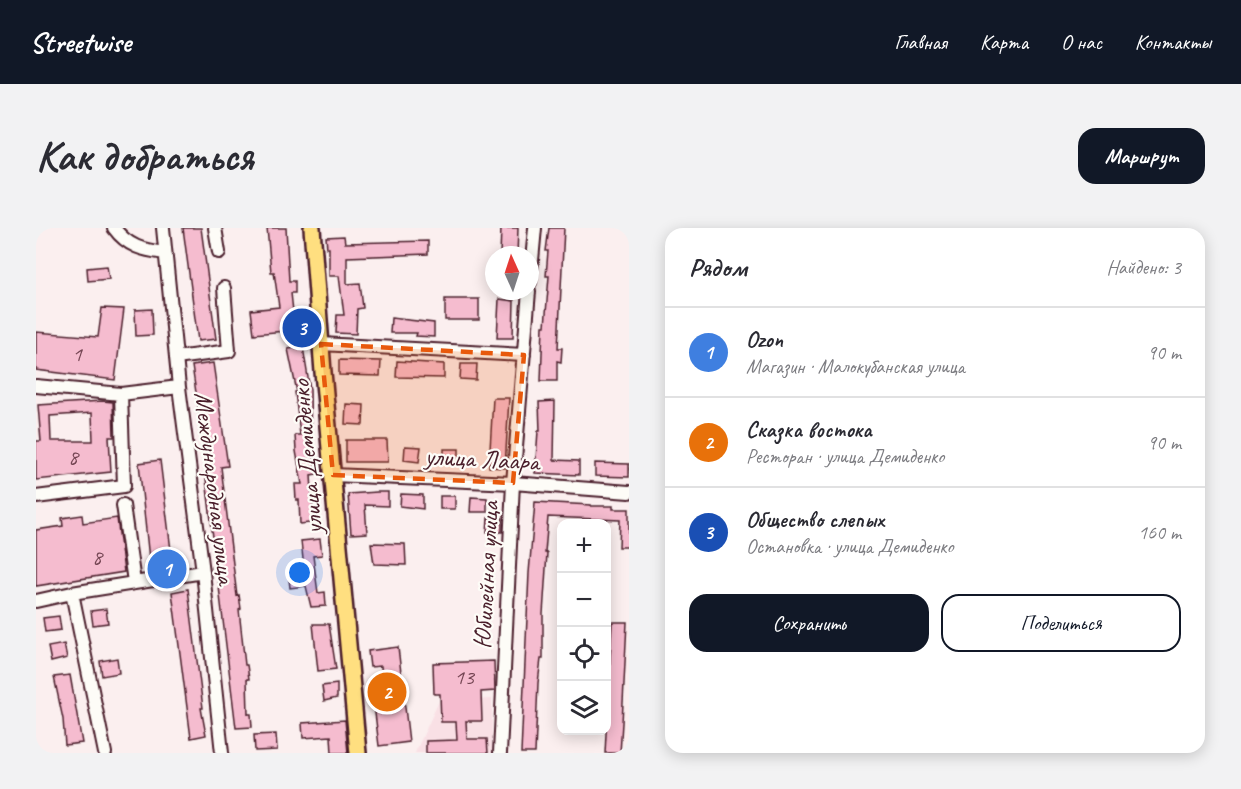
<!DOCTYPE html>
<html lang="ru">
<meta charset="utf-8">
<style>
:root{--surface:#fff;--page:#f2f2f3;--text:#2b2b33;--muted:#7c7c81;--line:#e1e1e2;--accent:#111827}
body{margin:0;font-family:Caveat,sans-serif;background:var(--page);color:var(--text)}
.controls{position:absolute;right:18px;bottom:18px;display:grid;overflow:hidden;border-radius:12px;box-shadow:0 3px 15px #0003}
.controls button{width:54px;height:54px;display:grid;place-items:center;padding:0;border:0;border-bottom:2px solid var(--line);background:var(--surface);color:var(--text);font:30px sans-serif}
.compass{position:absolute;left:449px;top:18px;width:54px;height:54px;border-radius:50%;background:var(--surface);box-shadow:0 3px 15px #0003;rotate:357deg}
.you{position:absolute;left:264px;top:345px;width:21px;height:21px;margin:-15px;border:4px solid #fff;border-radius:50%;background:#1a73e8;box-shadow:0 0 0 9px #1a73e833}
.badge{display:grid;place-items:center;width:39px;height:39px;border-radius:50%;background:var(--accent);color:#fff;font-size:20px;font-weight:700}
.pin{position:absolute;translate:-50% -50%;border:3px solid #fff;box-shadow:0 2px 6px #0006}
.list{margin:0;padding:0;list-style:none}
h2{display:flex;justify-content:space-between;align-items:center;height:78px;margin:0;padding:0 24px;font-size:26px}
h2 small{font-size:20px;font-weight:400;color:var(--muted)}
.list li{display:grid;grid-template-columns:39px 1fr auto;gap:18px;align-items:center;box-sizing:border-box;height:90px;padding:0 24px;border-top:2px solid var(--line)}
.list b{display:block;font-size:22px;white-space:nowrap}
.list p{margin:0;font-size:20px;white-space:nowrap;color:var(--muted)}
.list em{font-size:20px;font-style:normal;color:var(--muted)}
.actions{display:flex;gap:12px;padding:18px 24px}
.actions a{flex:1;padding:14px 0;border:2px solid var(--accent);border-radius:18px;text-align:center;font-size:21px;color:var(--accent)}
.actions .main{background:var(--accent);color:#fff}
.icon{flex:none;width:33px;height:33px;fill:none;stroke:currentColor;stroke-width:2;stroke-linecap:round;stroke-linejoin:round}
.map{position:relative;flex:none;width:593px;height:525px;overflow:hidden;border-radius:18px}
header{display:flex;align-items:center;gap:36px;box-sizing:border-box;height:84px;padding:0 30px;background:var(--accent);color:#fff}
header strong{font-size:28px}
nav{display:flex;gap:33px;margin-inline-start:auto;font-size:21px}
.intro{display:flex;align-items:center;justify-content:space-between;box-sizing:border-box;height:144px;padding:0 36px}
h1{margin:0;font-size:42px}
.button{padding:15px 27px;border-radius:18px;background:var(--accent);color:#fff;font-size:21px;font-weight:700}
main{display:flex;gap:36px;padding:0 36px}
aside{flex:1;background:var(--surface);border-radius:18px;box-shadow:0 3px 15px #0003}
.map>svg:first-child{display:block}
.built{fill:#f9e0e5}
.building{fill:#f5bccf;stroke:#4a1f2b;stroke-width:1.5;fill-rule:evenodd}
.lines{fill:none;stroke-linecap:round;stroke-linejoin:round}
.minor-casing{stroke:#4a1f2b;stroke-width:16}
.major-casing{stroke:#4a1f2b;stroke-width:20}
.minor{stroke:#fdfcf7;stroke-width:12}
.major{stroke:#ffdf80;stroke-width:15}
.marked{fill:#e8590c;fill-opacity:0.2;stroke:#e8590c;stroke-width:4.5;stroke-dasharray:12 8;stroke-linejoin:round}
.labels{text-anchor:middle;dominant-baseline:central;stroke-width:4.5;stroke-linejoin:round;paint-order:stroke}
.number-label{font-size:22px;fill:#754654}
.street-label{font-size:26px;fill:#4a1f2b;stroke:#fdfcf7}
</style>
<header>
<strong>Streetwise</strong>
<nav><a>Главная</a><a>Карта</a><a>О нас</a><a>Контакты</a></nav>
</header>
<div class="intro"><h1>Как добраться</h1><a class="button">Маршрут</a></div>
<main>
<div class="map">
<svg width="593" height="525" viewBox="0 0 593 525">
<rect width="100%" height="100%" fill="#fbefef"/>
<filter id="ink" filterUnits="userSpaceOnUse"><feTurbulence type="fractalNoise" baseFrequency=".0167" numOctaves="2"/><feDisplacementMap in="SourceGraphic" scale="12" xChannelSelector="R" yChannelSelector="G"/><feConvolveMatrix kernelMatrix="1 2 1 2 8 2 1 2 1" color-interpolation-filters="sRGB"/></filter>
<g filter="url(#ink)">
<!-- built -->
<path class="built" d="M456,471v54h-77l24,-52z"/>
<!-- building -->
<path class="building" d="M147,0h18l15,111 -18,2z
M231,0h19l3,53h6v12h-4l4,37 -41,4 -3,-24 28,-3 -5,-35h-3z
M465,0h17l-1,27h-17z
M513,0h15l-6,120h4l-1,14 -4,-1v20h-16l2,-55h2l4,-50h-3l2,-25h-2z
M308,8l1,7 83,-2v13l-81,3v27l13,-1 3,25 -6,1 -1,25 -20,-1 1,-18h7l-5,-39h-10v-28h-2l-1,-11z
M71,38l2,13 -21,2 -1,-13z
M409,71h34v21h-34z
M463,71l15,2 -1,37h-16z
M66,80l22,1 -9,71 -79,-10v-38l62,5z
M116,81l1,26 -17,1 -1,-26z
M355,90l43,5v14l-18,-1 1,-3h-27z
M267,119l7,43 1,66h3l3,18 -6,1 2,33h5l1,14 -19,2 -1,-24h-3l-1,-16h7l-6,-33 -1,-16h5l-5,-43h2l-9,-43z
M303,132l42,1 -1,15 -41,-1z
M361,133l47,3v14l-48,-1z
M177,135l15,103 -7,1 16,129 2,-1 2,14 -2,1 6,55h2l2,14h-2l1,35h3l1,13 -16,1 -30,-249h3l-17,-113z
M425,136h16l-1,16 -16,-1z
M457,170h16l-4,70 -16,-1z
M67,173l10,1 1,35h-5l2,35 -75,8v-39h5l-3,-36zM56,185l1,28h-42l-1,-25z
M519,173l-1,59 25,1v14l-44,-2 3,-42h2l-1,-29z
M310,176l18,1 -1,20 -18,-1z
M310,212h41l1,22h-42z
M369,218l16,1 -2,15 -15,-2z
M408,221h15v14h-15z
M124,232l13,107 -23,2 -11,-106z
M559,235l34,1v13l-34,-1z
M341,264h11v14l-23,-1 2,28 -16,1 -3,-40z
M365,266l22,1v14l-23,-3z
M404,268h15v13h-15z
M435,269l16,1v14h-17z
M499,274l56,3v1h22v3h16v38h-10l1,-27 -72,-3 -3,36h2l-4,61v45h-2l-3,24 -3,70h-14l8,-180z
M46,287l1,8 34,-5 7,54 -88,14v-56l27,-4 -1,-8z
M452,290h14v14h-15z
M284,311l2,16 -9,1 5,37 7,-1 1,14 -15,1 -5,-21 -16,2 -2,-18 16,-2 -3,-27z
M335,315l34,1 1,21 -32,-1z
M152,361l15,119h-2l5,27 -15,3 -19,-146z
M70,381l2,14 -15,2 -2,-14z
M23,388l2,14 -16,2 -2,-14z
M576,394h15l-5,101 -2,30h-15z
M277,396h16l7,45 -18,2z
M28,416l3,14 -16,4 -3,-15z
M362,419l11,95 -30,4 -8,-66 11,-2 -1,-12 -11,1 -2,-16z
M81,430l2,15 -17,3 -2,-15z
M458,433l1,30 -14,1 1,29h-16l1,18h20l1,14h-62v-12l31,-1 -1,-18h-15l-1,-28h-6l-1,-31z
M34,447l12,68 -17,2 -2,-26 -9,-42z
M301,456v14l-13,3 -2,-15z
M309,492l3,33h-16l-1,-17 -28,2 -1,-15z
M240,506l1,16 -22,1 -1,-16z"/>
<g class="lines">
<!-- minor casing -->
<g class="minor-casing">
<path id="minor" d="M78,0c14,19 29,22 51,25
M127,0l16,159 24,185 19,181
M179,0l4,24
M494,54l5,-54
M285,116l203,11
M140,130l53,-7 -5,-63
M0,158l85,8
M297,247l180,8 116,9
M0,269l88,-11 -3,-92 58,-7
M87,277l11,77
M36,365l33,160
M0,373l36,-8 131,-21
M464,525l13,-270 16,-192"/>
</g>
<!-- major casing -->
<g class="major-casing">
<path id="major" d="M276,0l11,144 35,381"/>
</g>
<!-- minor -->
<use href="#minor" class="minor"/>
<!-- major -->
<use href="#major" class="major"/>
</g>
</g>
<!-- marked area -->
<path class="marked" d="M285,116l203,11 -11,128 -180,-8z"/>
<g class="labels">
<!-- number labels -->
<g class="number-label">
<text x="41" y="126">1</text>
<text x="37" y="229">8</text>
<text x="61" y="329">8</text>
<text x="428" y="449">13</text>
</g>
<!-- street labels -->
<g class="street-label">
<text transform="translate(271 229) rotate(-95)">улица Демиденко</text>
<text transform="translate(446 231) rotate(3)">улица Лаара</text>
<text transform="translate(179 260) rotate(83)">Международная улица</text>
<text transform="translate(450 347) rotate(-87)">Юбилейная улица</text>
</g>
</g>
</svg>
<div class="controls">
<button>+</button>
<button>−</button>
<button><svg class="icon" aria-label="locate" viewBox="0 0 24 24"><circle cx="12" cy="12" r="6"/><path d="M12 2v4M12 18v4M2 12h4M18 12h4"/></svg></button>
<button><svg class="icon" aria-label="layers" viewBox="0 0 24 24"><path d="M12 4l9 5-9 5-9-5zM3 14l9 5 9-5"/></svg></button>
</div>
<svg class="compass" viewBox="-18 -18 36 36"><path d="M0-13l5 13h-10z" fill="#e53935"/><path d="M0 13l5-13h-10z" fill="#7c7c81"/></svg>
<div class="you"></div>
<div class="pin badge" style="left:131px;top:341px;background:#3f7fe0">1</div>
<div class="pin badge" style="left:351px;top:464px;background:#e8710a">2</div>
<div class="pin badge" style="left:266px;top:100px;background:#1a4fb4">3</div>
</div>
<aside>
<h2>Рядом<small>Найдено: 3</small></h2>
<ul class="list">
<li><span class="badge" style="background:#3f7fe0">1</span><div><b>Ozon</b><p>Магазин · Малокубанская улица</p></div><em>90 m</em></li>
<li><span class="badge" style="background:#e8710a">2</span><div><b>Сказка востока</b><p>Ресторан · улица Демиденко</p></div><em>90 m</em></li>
<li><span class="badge" style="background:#1a4fb4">3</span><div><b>Общество слепых</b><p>Остановка · улица Демиденко</p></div><em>160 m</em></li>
</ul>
<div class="actions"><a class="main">Сохранить</a><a>Поделиться</a></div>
</aside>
</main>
